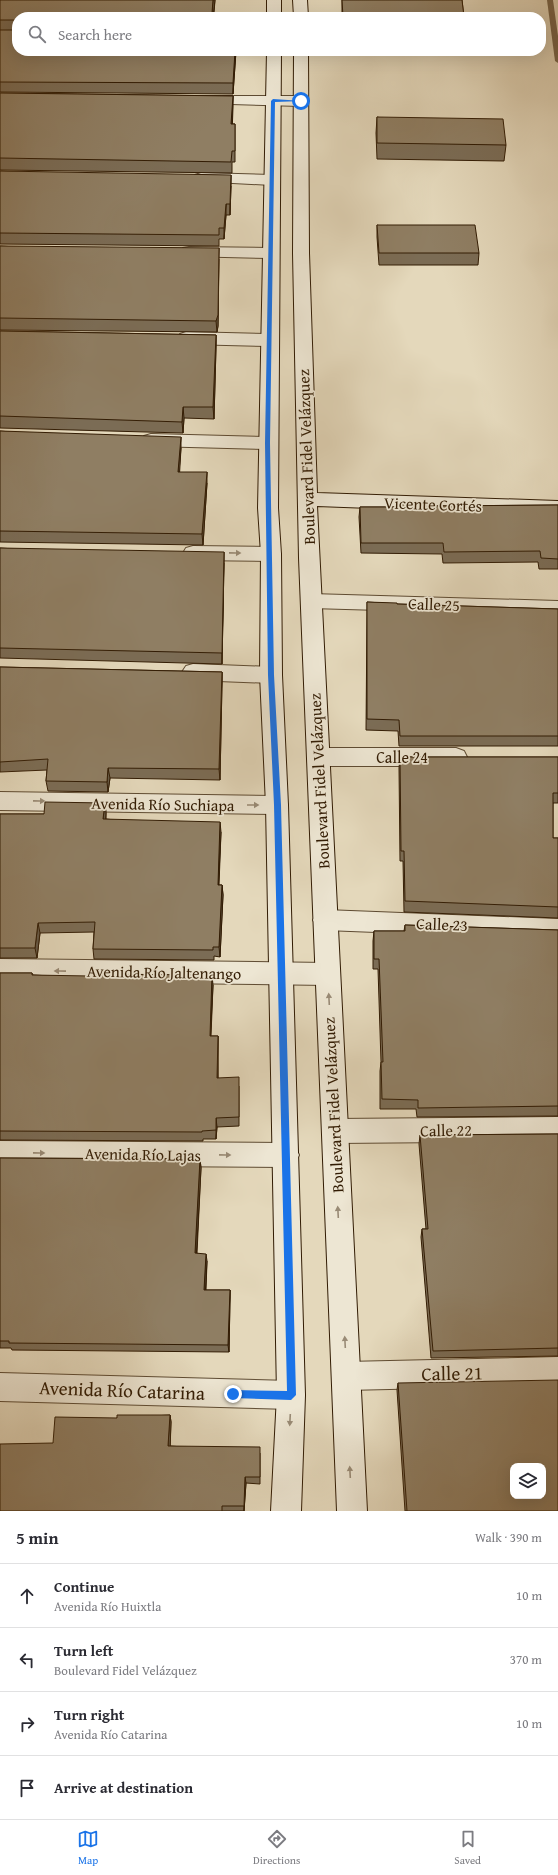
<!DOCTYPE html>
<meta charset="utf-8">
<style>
:root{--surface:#fff;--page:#f2f2f3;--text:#2b2b33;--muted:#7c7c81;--line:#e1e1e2;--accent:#1a73e8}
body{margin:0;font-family:"Gentium Book Plus",serif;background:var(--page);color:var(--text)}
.controls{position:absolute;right:12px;bottom:12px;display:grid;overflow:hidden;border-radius:8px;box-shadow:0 4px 16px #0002}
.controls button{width:36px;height:36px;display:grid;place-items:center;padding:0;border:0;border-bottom:1px solid var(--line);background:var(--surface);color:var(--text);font:20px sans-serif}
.stop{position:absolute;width:12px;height:12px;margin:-9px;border:3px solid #1a73e8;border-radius:50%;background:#fff}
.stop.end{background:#1a73e8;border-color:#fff;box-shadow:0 1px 4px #0008}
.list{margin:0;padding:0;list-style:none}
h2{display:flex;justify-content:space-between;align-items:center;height:52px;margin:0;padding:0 16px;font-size:17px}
h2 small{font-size:13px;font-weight:400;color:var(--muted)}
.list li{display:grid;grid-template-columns:26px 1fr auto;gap:12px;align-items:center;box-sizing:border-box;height:64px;padding:0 16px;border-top:1px solid var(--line)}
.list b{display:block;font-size:15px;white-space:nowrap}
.list p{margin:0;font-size:13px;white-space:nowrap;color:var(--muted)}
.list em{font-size:13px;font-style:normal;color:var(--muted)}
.icon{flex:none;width:22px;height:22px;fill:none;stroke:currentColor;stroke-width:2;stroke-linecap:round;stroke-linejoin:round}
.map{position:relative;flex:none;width:558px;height:1511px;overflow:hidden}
.search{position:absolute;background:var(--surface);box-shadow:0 4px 16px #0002;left:12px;right:12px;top:12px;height:44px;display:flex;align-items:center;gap:10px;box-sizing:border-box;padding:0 14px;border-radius:16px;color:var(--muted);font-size:15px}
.sheet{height:308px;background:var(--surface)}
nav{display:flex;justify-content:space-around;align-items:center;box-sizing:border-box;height:56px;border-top:1px solid var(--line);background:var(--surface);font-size:11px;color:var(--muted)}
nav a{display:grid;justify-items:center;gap:2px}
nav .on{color:var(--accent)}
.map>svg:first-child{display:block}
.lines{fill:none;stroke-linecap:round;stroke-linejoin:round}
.stream{fill:#78664d;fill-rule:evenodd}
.street-casing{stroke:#5e4b32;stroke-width:2}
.secondary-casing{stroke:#321c04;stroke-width:2}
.street{fill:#ede6d3;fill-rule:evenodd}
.secondary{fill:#ede6d3;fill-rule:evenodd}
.wall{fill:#7b6c55;stroke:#321c04}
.shaded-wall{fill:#645845;stroke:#321c04}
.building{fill:#8f7e63;stroke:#321c04;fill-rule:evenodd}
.oneway{fill:#998b76}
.route{fill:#1a73e8}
.labels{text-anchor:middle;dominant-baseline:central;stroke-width:3.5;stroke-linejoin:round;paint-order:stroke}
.street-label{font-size:16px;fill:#321c04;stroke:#ede6d3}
.near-street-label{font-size:19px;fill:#321c04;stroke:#ede6d3}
</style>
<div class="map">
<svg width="558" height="1511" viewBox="0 0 558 1511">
<rect width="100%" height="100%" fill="#e4d8bb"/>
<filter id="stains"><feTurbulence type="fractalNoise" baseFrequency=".005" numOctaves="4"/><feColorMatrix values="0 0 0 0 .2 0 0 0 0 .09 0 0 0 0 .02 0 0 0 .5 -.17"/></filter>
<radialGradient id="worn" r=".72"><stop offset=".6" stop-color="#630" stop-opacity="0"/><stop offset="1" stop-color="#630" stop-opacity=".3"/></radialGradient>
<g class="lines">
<!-- stream -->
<path class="stream" d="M547,0h6l5,36v27l-3,-2z"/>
<!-- street casing -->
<g class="street-casing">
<path id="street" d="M203,96h98l5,2 3,3 -3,3 -5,2 -103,-3 -2,-3 2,-3z
M201,173l71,2 6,2 2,3 -2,3 -6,2 -77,-4 -2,-3 2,-3z
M189,247l81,1 6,1 2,4 -2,4 -6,1 -87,-2 -2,-4 2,-4z
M186,332l83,2 6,2 3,4 -3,4 -6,2 -83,-2 -6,-2 -3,-4 3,-4z
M151,434l117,3 7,2 2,4 -2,4 -7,2 -117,-3 -7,-2 -2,-4 2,-4z
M193,546l78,1 7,2 3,5 -3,5 -7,2 -78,-1 -7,-2 -3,-5 3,-5z
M311,594l247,7v14l-247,-7 -7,-2 -3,-5 3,-5z
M193,664l78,3 7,2 4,6 -4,6 -7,2 -78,-3 -7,-2 -4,-6 4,-6z
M318,748h138l8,3 3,6 -3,6 -8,3h-138l-8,-3 -3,-6 3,-6z
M0,792l277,4 8,3 3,6 -3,6 -8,3 -277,-4z
M325,910l233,9v20l-233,-9 -8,-3 -4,-7 4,-7z
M0,959l328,4 9,4 3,7 -3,7 -9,4 -328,-4z
M558,1117v24l-223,2 -9,-3 -4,-9 4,-9 9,-3z
M0,1141l286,2 9,3 4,9 -4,9 -9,3 -286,-2z
M558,1357v28l-212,5 -10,-4 -4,-10 4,-10 10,-4z
M0,1373l291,8 10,4 4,10 -4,10 -10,4 -291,-8z"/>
</g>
<!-- secondary casing -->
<g class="secondary-casing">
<path id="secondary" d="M267,0h14v17h-14z
M293,0h14l1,17h-14z
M267,51h14l-3,457 3,46 1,121 6,130 17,590 -4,116h-30l6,-116 -11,-590 -6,-130 1,-121 -3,-46z
M294,51h14l1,202 8,240 241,8v14l-241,-9 50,1005h-30l-38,-953 -6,-305z"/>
</g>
<!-- street -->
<use href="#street" class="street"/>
<!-- secondary -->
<use href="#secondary" class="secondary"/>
</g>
<!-- wall -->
<path class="wall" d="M0,0h215l-1,13h24v4h-221v34h219l-3,43 -233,-2z
M342,0h120l2,17h-122z
M0,93l233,3 -1,28h3v38h-3v11l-232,-3z
M377,117l129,28 -2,16 -127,-2 -1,-26z
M0,171l231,15 -1,29h-4l-2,24h-5v7l-219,-2z
M377,225l102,28 -1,12h-99l-2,-28z
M0,246l219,13 -1,67 -1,6 -217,-2z
M0,331l216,4v12l-2,72 -30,-1 -1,15 -183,-5z
M0,431l181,17 -2,24 28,11 -4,62 -203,-3z
M402,504l29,2 127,-1v64h-19l-1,-7 -95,1 -1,-9 -81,-1 -2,-36 1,-10h41z
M0,548l224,15 -2,101 -222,-6z
M367,602l30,2 161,5v137h-159l-1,-15 -32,-1 1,-117z
M0,667l222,5v11l-2,97 -110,-2 -2,14 -60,-1 -2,-10 1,-11 -47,2z
M400,757h158v46h-5v35h5v80l-154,-6 -1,-51h-3l-1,-93z
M105,803l1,10v6l115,13 -2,53h3l1,10 -3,62 -6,-1v4l-120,-1 -1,-10 1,-17 -54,1 -3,25h-37v-144h44z
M405,925l153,5v186l-141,1 -1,-8h-36v-38l1,-9 -3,-93h-5v-28l1,-10h30z
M0,973h32l1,2 180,10 -2,51h7v42l21,8v40l-22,1 -1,12h-13v2l-203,-1z
M558,1134v222l-127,2 -10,-121 1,-8h4l-7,-85 1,-9z
M0,1158l200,1 1,9 -4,85 10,8 -1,29h24v8l-1,54 -217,-2 -1,-2h-11z
M398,1383l160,128h-153l-8,-121z
M170,1415l1,7 -1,24 90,7v31l-14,-1 -2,28h-244l53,-68 64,-25z"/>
<!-- shaded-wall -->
<path class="shaded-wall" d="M213,0h2l-2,17 -1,-4z
M235,51h1l-3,43v-11z
M233,96v11l-1,28 -1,-11z
M231,175v11l-1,29v-11z
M226,204v11l-2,24v-11z
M219,248l-1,78 -1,6 -1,-11z
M216,335v12l-2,72 -1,-12z
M183,407l1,11 -1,15 -1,-11z
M181,437v11l-2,35 -1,-11z
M207,472v11l-4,62 -1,-11z
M224,552v11l-2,101v-11z
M222,672v11l-2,97 -1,-11z
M108,768l2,10 -2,14 -1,-10z
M105,803l1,10 -1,16 -2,-10z
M220,822l1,10 -3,63v-10z
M222,885l1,10 -3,62 -1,-10z
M38,923l2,10 -3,25 -2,-10z
M212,975l1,10 -3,61v-10z
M218,1036v51l-1,-9z
M216,1118l1,9 -1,12z
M200,1159l1,9 -5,93 -1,-8z
M206,1254l1,7 -2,37 -1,-8z
M230,1290v8l-1,54 -1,-7z
M170,1415l1,7 -1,30 -2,-6z
M245,1477l1,6 -2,28v-5z"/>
<!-- building -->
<path class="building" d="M0,0h213l-1,13h26v4h-221v34h218l-2,32 -233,-1v-52h17v-10h-17z
M342,0h120l2,17h-121z
M0,93l233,3 -2,28h4v27h-3l-1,11 -231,-4z
M377,117l126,2 3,26 -129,-2z
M0,171l231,4 -1,29h-4l-2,24h-5v7l-219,-2z
M377,225h98l4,28h-100z
M0,246l219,2 -1,67 -2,6 -216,-3z
M0,331l216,4 -3,72h-30l-1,15 -182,-6z
M0,431l181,6 -3,35h29l-5,62 -202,-3z
M402,504h29v2l127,-1v54l-17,-1 -1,-7 -96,1 -1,-9h-82l-1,-36h42z
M0,548l224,4 -2,101 -222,-5z
M367,602l30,1v1l161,5v127h-158l-1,-16 -32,-1z
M0,667l222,5 -3,97 -111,-1 -1,14 -61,-1 2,-22 -48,3z
M400,757h158v36h-5v45h5v69l-153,-6 -1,-50h-3z
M45,802l60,1 -2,16 117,3 -2,63h4l-3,62h-6v3l-120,-1 2,-27 -57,1 -3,25h-35v-134h44z
M405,925l153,5v176l-140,2v-8l-36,-1 -1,-37h2l-4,-103h-5v-28h31z
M0,973h32v2l58,1v-2l122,1 -2,61h8l-1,42 22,-1v40l-23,1v12l-14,1v1l-202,-1z
M558,1134v214l-125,3 -11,-122h6l-8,-94z
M0,1158l200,1 -5,94 11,1 -2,36h26l-2,55 -219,-2v-2h-9z
M558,1380v131h-151l-9,-128zM513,1466h30v30h-30z
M117,1415h53l-2,31 92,1v30h-15l-1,29h-22v5h-222v-67l53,-1 2,-26 62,1z"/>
<!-- one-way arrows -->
<defs><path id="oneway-solid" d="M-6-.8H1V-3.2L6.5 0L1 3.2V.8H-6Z"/></defs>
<g class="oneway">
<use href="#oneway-solid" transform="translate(235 553) rotate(1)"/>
<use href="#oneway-solid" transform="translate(39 801) rotate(1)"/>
<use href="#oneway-solid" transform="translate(253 805)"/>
<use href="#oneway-solid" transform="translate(60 971) rotate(-179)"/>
<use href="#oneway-solid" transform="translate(329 999) rotate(-93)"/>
<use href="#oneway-solid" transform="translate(39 1153) rotate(1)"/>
<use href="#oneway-solid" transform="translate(225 1155) rotate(1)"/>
<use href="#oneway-solid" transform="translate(338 1212) rotate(-93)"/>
<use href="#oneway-solid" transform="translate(345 1342) rotate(-93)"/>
<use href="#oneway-solid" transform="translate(290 1420) rotate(93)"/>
<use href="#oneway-solid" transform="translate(350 1472) rotate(-93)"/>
</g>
<!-- route -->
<path class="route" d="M273,99l30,2 -28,1 -5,341 4,232 7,130 15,590 -5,5 -58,-2 -4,-4 4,-4 54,1 -13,-586 -6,-130 -3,-232 6,-342z"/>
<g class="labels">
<!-- street labels -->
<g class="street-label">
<text transform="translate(306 457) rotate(-92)">Boulevard Fidel Velázquez</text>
<text transform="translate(433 504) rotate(2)">Vicente Cortés</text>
<text transform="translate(434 604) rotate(2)">Calle 25</text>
<text x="402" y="757">Calle 24</text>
<text transform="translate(319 781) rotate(-93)">Boulevard Fidel Velázquez</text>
<text transform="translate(163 804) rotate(1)">Avenida Río Suchiapa</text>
<text transform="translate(442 924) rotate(2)">Calle 23</text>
<text transform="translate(164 972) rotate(1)">Avenida Río Jaltenango</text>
<text transform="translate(333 1105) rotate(-93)">Boulevard Fidel Velázquez</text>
<text transform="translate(446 1130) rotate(-1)">Calle 22</text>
<text transform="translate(143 1154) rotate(1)">Avenida Río Lajas</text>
</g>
<!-- near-street labels -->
<g class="near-street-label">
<text transform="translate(452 1373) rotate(-1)">Calle 21</text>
<text transform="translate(122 1390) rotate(2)">Avenida Río Catarina</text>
</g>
</g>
<rect width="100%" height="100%" filter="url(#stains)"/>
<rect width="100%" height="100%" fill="url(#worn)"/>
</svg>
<div class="controls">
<button><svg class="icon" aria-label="layers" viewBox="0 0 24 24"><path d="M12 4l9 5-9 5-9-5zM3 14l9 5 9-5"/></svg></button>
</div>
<div class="stop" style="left:301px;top:101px"></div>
<div class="stop end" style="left:233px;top:1394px"></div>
<div class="search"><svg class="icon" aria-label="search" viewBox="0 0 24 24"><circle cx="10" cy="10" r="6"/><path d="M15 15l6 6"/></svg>Search here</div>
</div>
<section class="sheet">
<h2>5 min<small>Walk · 390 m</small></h2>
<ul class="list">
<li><svg class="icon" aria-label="ahead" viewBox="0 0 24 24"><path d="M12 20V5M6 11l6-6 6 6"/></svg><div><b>Continue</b><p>Avenida Río Huixtla</p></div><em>10 m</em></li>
<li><svg class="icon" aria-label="left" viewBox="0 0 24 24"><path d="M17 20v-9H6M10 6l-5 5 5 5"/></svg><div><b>Turn left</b><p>Boulevard Fidel Velázquez</p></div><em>370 m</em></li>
<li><svg class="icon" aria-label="right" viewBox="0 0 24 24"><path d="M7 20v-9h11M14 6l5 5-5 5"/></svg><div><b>Turn right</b><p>Avenida Río Catarina</p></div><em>10 m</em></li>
<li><svg class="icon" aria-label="arrive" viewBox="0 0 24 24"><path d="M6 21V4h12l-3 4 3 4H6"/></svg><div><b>Arrive at destination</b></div></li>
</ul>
</section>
<nav>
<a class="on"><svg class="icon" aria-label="map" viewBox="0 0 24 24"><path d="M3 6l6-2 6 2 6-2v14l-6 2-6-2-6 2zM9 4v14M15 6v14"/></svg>Map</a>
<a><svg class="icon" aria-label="directions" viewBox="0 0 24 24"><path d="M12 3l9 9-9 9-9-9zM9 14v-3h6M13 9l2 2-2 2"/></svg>Directions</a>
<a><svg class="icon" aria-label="saved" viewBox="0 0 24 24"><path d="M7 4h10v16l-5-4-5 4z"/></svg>Saved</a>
</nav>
